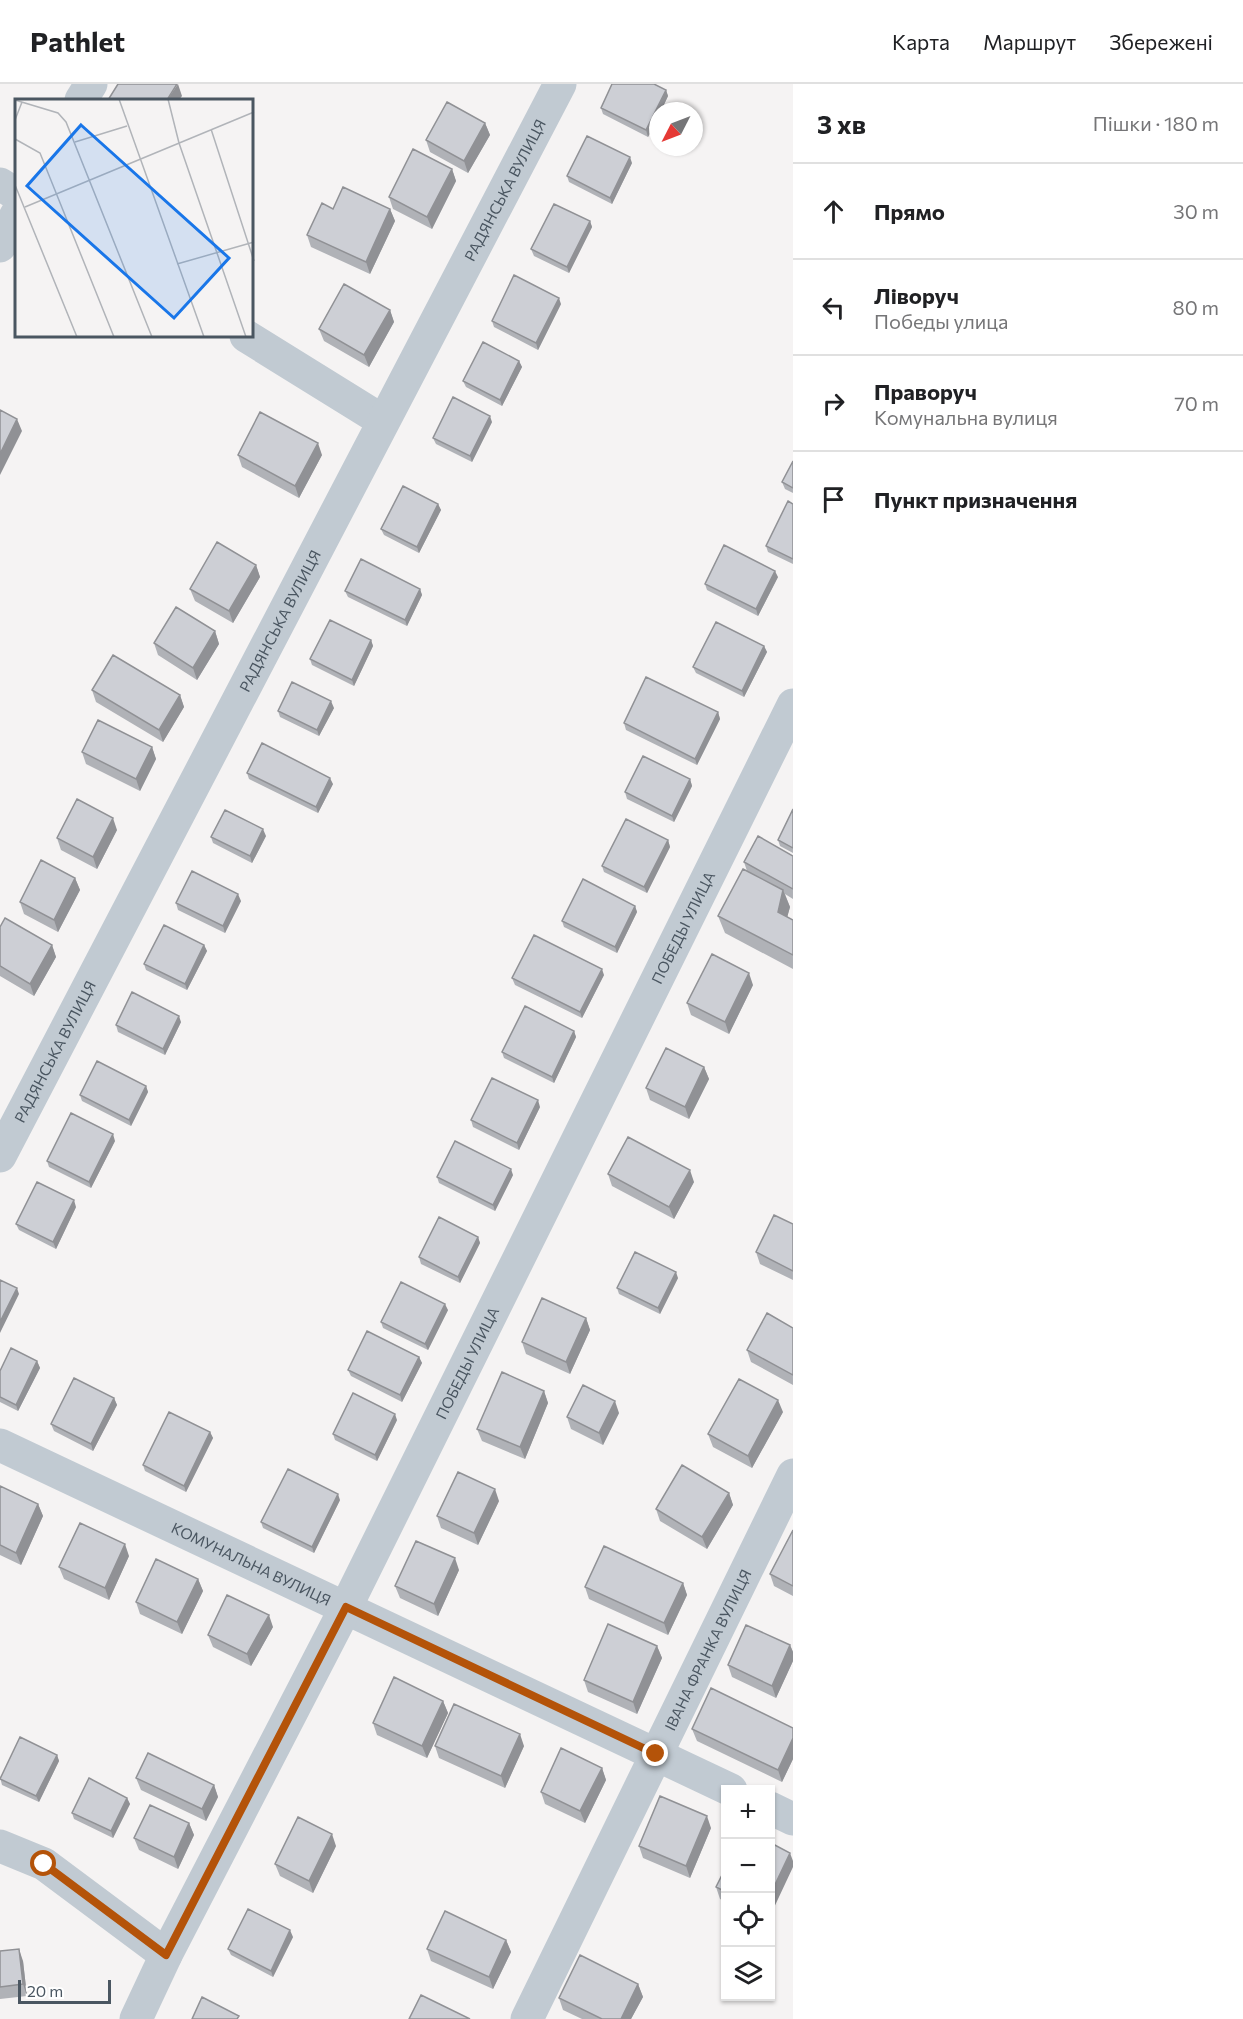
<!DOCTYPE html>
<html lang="uk">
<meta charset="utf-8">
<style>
:root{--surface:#fff;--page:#f2f2f2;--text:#202124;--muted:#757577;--line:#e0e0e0}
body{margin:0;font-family:Commissioner,sans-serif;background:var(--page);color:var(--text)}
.controls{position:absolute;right:18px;bottom:18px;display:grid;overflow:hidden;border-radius:0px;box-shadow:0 2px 4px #0004}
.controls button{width:54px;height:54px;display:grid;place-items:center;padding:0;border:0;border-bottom:2px solid var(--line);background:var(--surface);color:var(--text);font:30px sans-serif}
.compass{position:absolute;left:649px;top:18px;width:54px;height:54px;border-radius:50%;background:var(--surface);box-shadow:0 2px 4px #0004;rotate:228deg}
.scale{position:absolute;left:18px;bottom:15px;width:93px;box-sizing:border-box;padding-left:6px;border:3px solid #4a5661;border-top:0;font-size:16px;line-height:21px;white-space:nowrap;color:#4a5661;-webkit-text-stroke:4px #fff;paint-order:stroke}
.stop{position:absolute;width:18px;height:18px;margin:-14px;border:4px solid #b45309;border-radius:50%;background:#fff}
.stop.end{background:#b45309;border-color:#fff;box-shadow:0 2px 6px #0008}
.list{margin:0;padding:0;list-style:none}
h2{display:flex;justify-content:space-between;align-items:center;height:78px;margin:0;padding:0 24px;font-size:26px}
h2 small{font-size:20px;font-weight:400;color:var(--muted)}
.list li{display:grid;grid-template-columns:39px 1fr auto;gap:18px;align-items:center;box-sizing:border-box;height:96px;padding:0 24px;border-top:2px solid var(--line)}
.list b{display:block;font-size:22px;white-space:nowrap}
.list p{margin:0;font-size:20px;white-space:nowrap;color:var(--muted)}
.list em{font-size:20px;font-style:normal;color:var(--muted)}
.icon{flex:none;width:33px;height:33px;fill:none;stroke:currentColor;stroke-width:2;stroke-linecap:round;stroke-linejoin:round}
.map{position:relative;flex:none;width:793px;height:1935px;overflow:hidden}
header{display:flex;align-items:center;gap:36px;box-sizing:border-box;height:84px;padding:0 30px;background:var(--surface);border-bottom:2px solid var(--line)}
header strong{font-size:28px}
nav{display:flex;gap:33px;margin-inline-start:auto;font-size:21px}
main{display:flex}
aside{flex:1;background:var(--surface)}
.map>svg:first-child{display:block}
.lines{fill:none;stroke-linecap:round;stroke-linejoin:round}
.minor{stroke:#c1cad2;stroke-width:33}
.wall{fill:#b0b2b7}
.shaded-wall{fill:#909195}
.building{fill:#cdcfd5;stroke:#909195;stroke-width:1.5}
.route{stroke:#b45309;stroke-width:8}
.labels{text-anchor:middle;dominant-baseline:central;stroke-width:4.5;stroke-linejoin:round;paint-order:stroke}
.street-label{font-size:15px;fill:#4a5661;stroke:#fff}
.inset-road{fill:none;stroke:#b1b4b9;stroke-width:1.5}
.view{fill:#1976e9;fill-opacity:0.15;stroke:#1976e9;stroke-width:3}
.inset-edge{fill:none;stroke:#4a5661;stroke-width:3}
</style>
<header>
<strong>Pathlet</strong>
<nav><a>Карта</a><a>Маршрут</a><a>Збережені</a></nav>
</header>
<main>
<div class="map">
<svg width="793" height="1935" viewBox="0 0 793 1935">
<rect width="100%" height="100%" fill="#f5f3f3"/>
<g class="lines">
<!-- minor -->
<g class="minor">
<path d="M81,16l10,-16"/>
<path d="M0,100l16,10"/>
<path d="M0,162l16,-31"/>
<path d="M246,252l137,85"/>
<path id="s1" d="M0,1072l560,-1072"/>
<path id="s2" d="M0,1361l731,345"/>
<path d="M770,1724l23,11"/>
<path d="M0,1762l44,18 122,91"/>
<path id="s3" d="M136,1935l30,-64 180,-348 447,-902"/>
<path id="s4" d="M527,1935l266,-544"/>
</g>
</g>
<!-- wall -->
<path class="wall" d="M666,6l2,6 -7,15h-3v6l-10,20 -45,-23 -2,-6z
M485,39l5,12 -22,38 -38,-21 -4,-12z
M632,79l-20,41 -43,-22 -2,-6z
M452,85l4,12 -24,48 -39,-20 -4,-12z
M333,125h57l5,12 -25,53 -59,-27 -4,-12z
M590,137l2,6 -23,46 -35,-17 -3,-7z
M561,220l-23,46 -44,-23 -2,-6z
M390,226l4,12 -25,45 -45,-26 -5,-12z
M519,277l3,6 -20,39 -36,-19 -3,-6z
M492,338l-20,40 -36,-18 -3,-6z
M238,371h84l-23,43 -57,-31z
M793,377v32l-8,-4 -3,-7z
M438,420l3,6 -22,43 -35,-18 -3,-6z
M793,420v60l-25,-12 -2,-6z
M256,481l4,12 -27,46 -38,-22 -5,-12z
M778,493l-20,39 -51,-26 -2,-6z
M420,505l2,6 -15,31 -59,-29 -3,-6z
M215,547l4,13 -22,36 -39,-25 -4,-12z
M371,556l2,6 -19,40 -42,-21 -2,-6z
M764,562l3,6 -23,45 -48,-24 -3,-6z
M92,606l88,5 4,12 -21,35 -67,-40z
M334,624l-15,28 -39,-19 -2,-6z
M718,628l2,7 -23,46 -71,-35 -2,-7z
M152,663l4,12 -16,32 -54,-27 -4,-12z
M247,689l86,11 -15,29 -69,-34z
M690,695l2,7 -18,36 -47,-23 -2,-7z
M793,725v44l-13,-7 -2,-6z
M117,746l-20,39 -36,-19 -4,-12z
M266,752l-14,27 -39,-20 -2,-6z
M668,756l2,7 -23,46 -43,-21 -2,-6z
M793,772v43l-8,-5 5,13 -3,10 6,3v49l-68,-36 -7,-17 29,-45 -3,-9z
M75,794l5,12 -22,42 -34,-18 -4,-12z
M241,817l-16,32 -47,-23 -2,-7z
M635,822l2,6 -20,41 -53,-26 -2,-6z
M0,843l52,18 4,12 -22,39 -34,-20z
M204,861l3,6 -20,39 -41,-20 -2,-6z
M604,891l-22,43 -67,-33 -3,-7z
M753,901l-24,49 -38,-19 -4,-12z
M181,938l-16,33 -47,-23 -2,-7z
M574,947l2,6 -22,46 -50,-25 -2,-6z
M704,983l5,12 -20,40 -39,-19 -4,-12z
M146,1002l2,6 -17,34 -49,-25 -2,-6z
M540,1023l-21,43 -46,-23 -2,-7z
M115,1057l-24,47 -42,-21 -2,-6z
M608,1090l86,8 -20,37 -62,-33z
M513,1091l-18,36 -56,-28 -2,-6z
M76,1123l-20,42 -37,-19 -3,-6z
M793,1140v56l-33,-16 -4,-12z
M478,1153l2,6 -20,40 -39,-19 -2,-7z
M678,1194l-18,36 -41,-20 -2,-6z
M448,1226l-20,40 -45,-22 -2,-6z
M586,1234l4,12 -20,44 -44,-20 -4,-12z
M793,1244v57l-42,-23 -4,-12z
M419,1273l3,6 -20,39 -51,-26 -3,-6z
M37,1277l3,7 -22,43 -18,-9v-31z
M544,1307l4,12 -23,56 -43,-18 -5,-12z
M114,1314l3,7 -24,46 -39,-20 -3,-7z
M783,1328l-31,56 -39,-21 -5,-13z
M619,1329l-16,32 -32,-16 -4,-12z
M397,1336l-20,41 -42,-21 -2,-6z
M210,1348l3,6 -27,54 -41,-21 -2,-6z
M0,1402l38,18 5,12 -22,49 -21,-10z
M729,1409l4,12 -26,44 -47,-28 -4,-12z
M340,1416l-26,53 -51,-25 -2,-6z
M499,1417l-21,44 -37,-17 -4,-12z
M793,1446v66l-19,-10 -4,-12z
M129,1472l-20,44 -45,-21 -5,-12z
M459,1486l-21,46 -38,-18 -5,-12z
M198,1495l5,12 -21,43 -42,-20 -4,-12z
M683,1499l4,12 -19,40 -79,-36 -4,-12z
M273,1543l-22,39 -38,-19 -5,-12z
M790,1561l3,7v9l-17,37 -44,-21 -4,-12z
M657,1562l5,12 -25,56 -49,-22 -4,-12z
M443,1617l5,12 -21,45 -50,-23 -4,-12z
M793,1644v31l-11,23 -85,-41 -5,-12z
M435,1662h89l-19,42 -66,-30z
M57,1671l2,6 -20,41 -37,-17 -2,-8z
M602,1684l4,12 -21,43 -40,-19 -4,-12z
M136,1694l78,7 4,12 -12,24 -65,-31z
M127,1714l3,6 -17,34 -39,-19 -2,-6z
M189,1739l5,12 -16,34 -39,-19 -5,-12z
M711,1744l-21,50 -47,-20 -4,-12z
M336,1762l-23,47 -33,-17 -5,-12z
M726,1783v35l-6,-3 -4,-12z
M293,1853l-20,40 -42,-22 -3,-6z
M506,1856l5,12 -18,37 -62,-28 -4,-12z
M0,1867l23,10 4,35 -27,3z
M638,1900l5,13 -12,22h-49l-19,-9 -4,-12z"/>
<!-- shaded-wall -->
<path class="shaded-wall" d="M178,0l4,12 -3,4h-12z
M666,6l2,6 -7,15h-3v6l-10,20 -2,-7z
M485,39l5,12 -22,38 -4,-12z
M630,73l2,6 -20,41 -2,-6z
M452,85l4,12 -24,48 -5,-12z
M390,125l5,12 -25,53 -4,-12z
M590,137l2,6 -23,46 -2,-6z
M559,214l2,6 -23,46 -2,-7z
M390,226l4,12 -25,45 -5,-12z
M519,277l3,6 -20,39 -2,-6z
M490,332l2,6 -20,40 -2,-6z
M17,335l5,12 -22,44v-21z
M318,359l4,12 -23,43 -4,-12z
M438,420l3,6 -22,43 -2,-6z
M256,481l4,12 -27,46 -4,-12z
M775,487l3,6 -20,39 -2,-7z
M420,505l2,6 -15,31 -2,-6z
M215,547l4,13 -22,36 -4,-12z
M371,556l2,6 -19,40 -2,-6z
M764,562l3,6 -23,45 -2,-6z
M180,611l4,12 -21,35 -4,-12z
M331,617l3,7 -15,28 -2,-6z
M718,628l2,7 -23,46 -2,-6z
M152,663l4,12 -16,32 -4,-12z
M330,694l3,6 -15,29 -2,-6z
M690,695l2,7 -18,36 -2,-6z
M113,734l4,12 -20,39 -4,-12z
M263,745l3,7 -14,27 -2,-7z
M668,756l2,7 -23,46 -3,-6z
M75,794l5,12 -22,42 -4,-12z
M783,806l7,17 -6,22 -6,-17z
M238,810l3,7 -16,32 -2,-7z
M635,822l2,6 -20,41 -2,-6z
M52,861l4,12 -22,39 -4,-12z
M204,861l3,6 -20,39 -2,-6z
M602,885l2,6 -22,43 -2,-6z
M749,889l4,12 -24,49 -4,-12z
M179,932l2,6 -16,33 -2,-6z
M574,947l2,6 -22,46 -2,-6z
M704,983l5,12 -20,40 -4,-12z
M146,1002l2,6 -17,34 -2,-6z
M538,1016l2,7 -21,43 -2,-7z
M113,1050l2,7 -24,47 -2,-6z
M511,1085l2,6 -18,36 -2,-6z
M690,1086l4,12 -20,37 -5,-12z
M74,1116l2,7 -20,42 -3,-7z
M478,1153l2,6 -20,40 -2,-6z
M676,1188l2,6 -18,36 -2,-6z
M17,1204l2,6 -19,39v-11z
M445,1220l3,6 -20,40 -3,-6z
M586,1234l4,12 -20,44 -4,-12z
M419,1273l3,6 -20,39 -2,-7z
M37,1277l3,7 -22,43 -2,-6z
M544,1307l4,12 -23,56 -5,-12z
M114,1314l3,7 -24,46 -2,-7z
M778,1316l5,12 -31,56 -4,-12z
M615,1317l4,12 -16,32 -4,-12z
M395,1330l2,6 -20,41 -2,-6z
M210,1348l3,6 -27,54 -2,-6z
M495,1405l4,12 -21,44 -4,-12z
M729,1409l4,12 -26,44 -5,-12z
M338,1410l2,6 -26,53 -2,-6z
M38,1420l5,12 -22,49 -5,-12z
M125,1460l4,12 -20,44 -4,-12z
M455,1474l4,12 -21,46 -4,-12z
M198,1495l5,12 -21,43 -5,-12z
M683,1499l4,12 -19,40 -4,-12z
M269,1531l4,12 -22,39 -4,-12z
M790,1561l3,7v9l-17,37 -4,-12z
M657,1562l5,12 -25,56 -4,-12z
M443,1617l5,12 -21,45 -5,-12z
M520,1650l4,12 -19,42 -4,-12z
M793,1654v21l-11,23 -4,-12z
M57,1671l2,6 -20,41 -3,-6z
M602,1684l4,12 -21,43 -5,-12z
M214,1701l4,12 -12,24 -4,-12z
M127,1714l3,6 -17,34 -2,-7z
M707,1732l4,12 -21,50 -4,-12z
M189,1739l5,12 -16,34 -4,-12z
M332,1750l4,12 -23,47 -4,-12z
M790,1769l3,8v6l-22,47v-21z
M290,1846l3,7 -20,40 -2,-6z
M506,1856l5,12 -18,37 -4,-12z
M19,1865l4,12 4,35 -4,-12z
M638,1900l5,13 -12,22h-10z"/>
<!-- building -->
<path class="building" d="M118,0h59l-10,16h-59z
M612,0h42l12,6 -20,40 -45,-22z
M447,18l38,21 -21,38 -38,-21z
M587,52l43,21 -20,41 -43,-22z
M413,65l39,20 -25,48 -38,-20z
M343,103l47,22 -24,53 -59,-27 15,-32 11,6z
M554,120l36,17 -23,46 -36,-18z
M514,191l45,23 -23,45 -44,-22z
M344,200l46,26 -26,45 -45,-26z
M483,258l36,19 -19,39 -37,-19z
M453,313l37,19 -20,40 -37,-18z
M0,326l17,9 -17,35z
M260,328l58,31 -23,43 -57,-31z
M793,377v27l-11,-6z
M403,402l35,18 -21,43 -36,-18z
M788,417l5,3v55l-27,-13z
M217,458l39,23 -27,46 -39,-22z
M724,461l51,26 -19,38 -51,-25z
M361,475l59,30 -15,31 -60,-29z
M176,523l39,24 -22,37 -39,-25z
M330,536l41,20 -19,40 -42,-21z
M716,538l48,24 -22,45 -49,-24z
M113,571l67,40 -21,35 -67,-40z
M646,593l72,35 -23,47 -71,-36z
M292,598l39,19 -14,29 -39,-19z
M98,636l54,27 -16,32 -54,-27z
M262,659l68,35 -14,29 -69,-34z
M643,672l47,23 -18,37 -47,-24z
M77,715l36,19 -20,39 -36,-19z
M793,725v39l-15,-8z
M225,726l38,19 -13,27 -39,-19z
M626,735l42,21 -24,47 -42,-21z
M758,752l35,20v33l-49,-27z
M41,776l34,18 -21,42 -34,-18z
M743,785l40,21 -5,22 15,8v35l-75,-39z
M192,787l46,23 -15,32 -47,-23z
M583,795l52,27 -20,41 -53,-26z
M5,834l47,27 -22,39 -30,-18v-39z
M164,841l40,20 -19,39 -41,-20z
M534,851l68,34 -22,43 -68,-34z
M712,870l37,19 -24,49 -38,-19z
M132,908l47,24 -16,33 -47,-24z
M525,922l49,25 -22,46 -50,-25z
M666,964l38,19 -19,40 -39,-19z
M97,977l49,25 -17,34 -49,-25z
M492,994l46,22 -21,43 -46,-23z
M71,1029l42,21 -24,48 -42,-21z
M628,1053l62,33 -21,37 -61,-33z
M455,1057l56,28 -18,36 -56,-28z
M37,1098l37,18 -21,42 -37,-18z
M774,1131l19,9v47l-37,-19z
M439,1133l39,20 -20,40 -39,-20z
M635,1168l41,20 -18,36 -41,-20z
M0,1196l17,8 -17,34z
M401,1198l44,22 -20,40 -44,-22z
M542,1214l44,20 -20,44 -44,-20z
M767,1229l26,15v47l-46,-25z
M367,1247l52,26 -19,38 -52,-25z
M11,1264l26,13 -21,44 -16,-8v-26z
M502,1288l42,19 -24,56 -43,-18z
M74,1294l40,20 -23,46 -40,-20z
M739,1295l39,21 -30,56 -40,-22z
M583,1301l32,16 -16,32 -32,-16z
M353,1309l42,21 -20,41 -42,-21z
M169,1328l41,20 -26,54 -41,-21z
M682,1381l47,28 -27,44 -46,-28z
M288,1385l50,25 -26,53 -51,-25z
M458,1388l37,17 -21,44 -37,-17z
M0,1402l38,18 -22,49 -16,-8z
M80,1439l45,21 -20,44 -46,-21z
M793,1446v56l-23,-12z
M416,1457l39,17 -21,46 -39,-18z
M604,1462l79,37 -19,40 -79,-36z
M156,1475l42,20 -21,43 -41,-20z
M227,1511l42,20 -22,39 -39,-19z
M608,1540l49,22 -24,56 -49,-22z
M746,1541l44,20 -18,41 -44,-21z
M394,1593l49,24 -21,45 -49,-23z
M711,1604l82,40v10l-15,32 -86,-41z
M454,1620l66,30 -19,42 -66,-30z
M20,1653l37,18 -21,41 -36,-17z
M561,1664l41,20 -22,43 -39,-19z
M148,1669l66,32 -12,24 -66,-31z
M89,1694l38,20 -16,33 -39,-18z
M660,1712l47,20 -21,50 -47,-20z
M150,1721l39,18 -15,34 -40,-19z
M298,1733l34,17 -23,47 -34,-17z
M771,1759l19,10 -19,40z
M726,1783v25l-10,-5z
M248,1825l42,21 -19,41 -43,-22z
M445,1827l61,29 -17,37 -62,-28z
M19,1865l4,35 -23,3v-36z
M580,1871l58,29 -17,35h-19l-43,-21z
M421,1911l49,24h-61z
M202,1913l37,19 -2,3h-45z"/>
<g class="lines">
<!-- route -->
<path class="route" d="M44,1780l122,91 180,-348 310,147"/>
</g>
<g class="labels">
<!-- street labels -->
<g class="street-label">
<text stroke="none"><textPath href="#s1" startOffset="1090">РАДЯНСЬКА ВУЛИЦЯ</textPath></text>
<text stroke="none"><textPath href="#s1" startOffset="604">РАДЯНСЬКА ВУЛИЦЯ</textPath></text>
<text stroke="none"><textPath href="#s3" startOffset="1221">ПОБЕДЫ УЛИЦА</textPath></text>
<text stroke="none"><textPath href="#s1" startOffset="118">РАДЯНСЬКА ВУЛИЦЯ</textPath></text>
<text stroke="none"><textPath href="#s3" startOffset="735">ПОБЕДЫ УЛИЦА</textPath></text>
<text stroke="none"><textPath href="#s2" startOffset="278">КОМУНАЛЬНА ВУЛИЦЯ</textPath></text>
<text stroke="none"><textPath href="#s4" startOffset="411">ІВАНА ФРАНКА ВУЛИЦЯ</textPath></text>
</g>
</g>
<!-- overview -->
<g transform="translate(15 15)">
<rect width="238" height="238" fill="#f5f3f3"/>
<path class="inset-road" d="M104,0l85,238M153,0l11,44 67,194M0,1l43,13 8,9 86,215M0,21l7,-18M196,30l43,132M0,40l25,14 74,184M60,43l52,-16M0,86l62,152M10,108l229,-95M162,165l77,-22"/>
<path class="view" d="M66,26l148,133 -55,60 -147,-132z"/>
<rect width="238" height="238" class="inset-edge"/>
</g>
</svg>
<div class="controls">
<button>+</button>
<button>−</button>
<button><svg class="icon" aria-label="locate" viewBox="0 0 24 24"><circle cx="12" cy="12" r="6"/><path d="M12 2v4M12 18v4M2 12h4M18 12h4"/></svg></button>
<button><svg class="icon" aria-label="layers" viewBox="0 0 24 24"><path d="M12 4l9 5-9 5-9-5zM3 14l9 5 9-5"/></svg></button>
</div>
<svg class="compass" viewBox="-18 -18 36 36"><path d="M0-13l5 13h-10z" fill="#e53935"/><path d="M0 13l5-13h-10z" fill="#757577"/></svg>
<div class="scale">20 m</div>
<div class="stop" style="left:44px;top:1780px"></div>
<div class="stop end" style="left:656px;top:1670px"></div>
</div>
<aside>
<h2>3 хв<small>Пішки · 180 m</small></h2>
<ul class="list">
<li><svg class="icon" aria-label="ahead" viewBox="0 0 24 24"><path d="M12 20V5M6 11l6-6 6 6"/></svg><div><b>Прямо</b></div><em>30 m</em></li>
<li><svg class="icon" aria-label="left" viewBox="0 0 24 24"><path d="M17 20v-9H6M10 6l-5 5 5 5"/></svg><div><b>Ліворуч</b><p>Победы улица</p></div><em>80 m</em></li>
<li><svg class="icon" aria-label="right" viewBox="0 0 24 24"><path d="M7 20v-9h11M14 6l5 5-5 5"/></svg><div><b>Праворуч</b><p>Комунальна вулиця</p></div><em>70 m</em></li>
<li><svg class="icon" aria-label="arrive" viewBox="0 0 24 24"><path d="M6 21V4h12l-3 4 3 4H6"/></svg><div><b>Пункт призначення</b></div></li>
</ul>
</aside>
</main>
